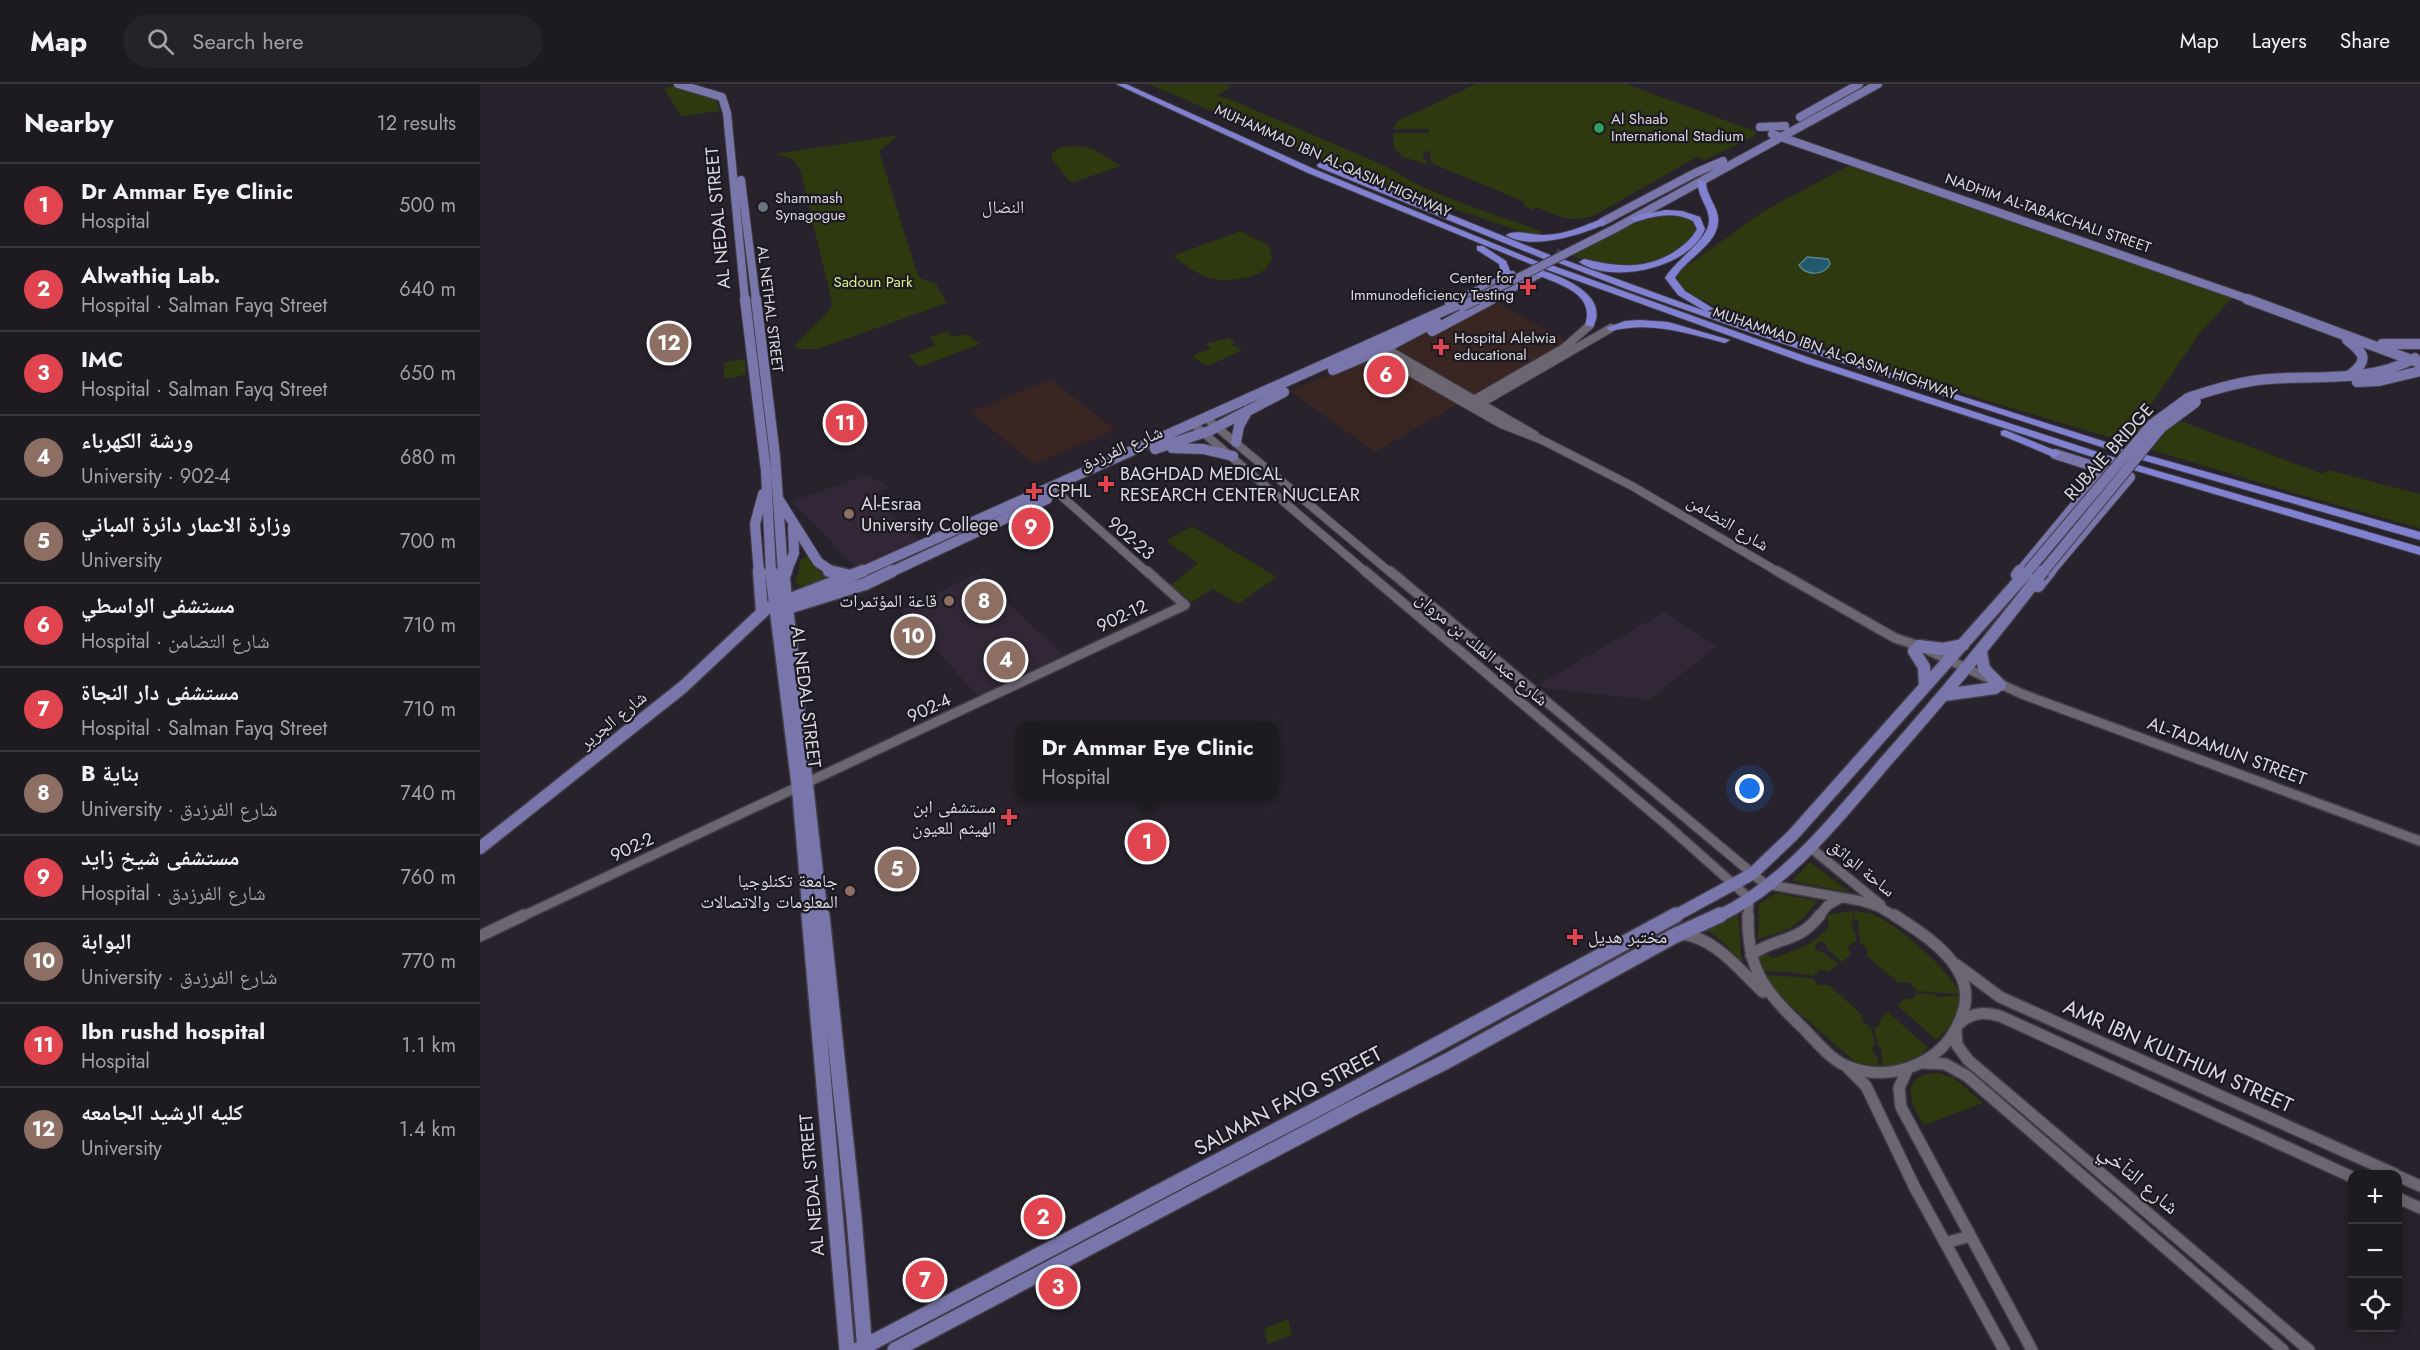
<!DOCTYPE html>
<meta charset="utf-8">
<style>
:root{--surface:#1d1a20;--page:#252329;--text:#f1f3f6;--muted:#a0a1a5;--line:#3b383e;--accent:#f987e9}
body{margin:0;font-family:Jost,"Noto Naskh Arabic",sans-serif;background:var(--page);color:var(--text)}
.controls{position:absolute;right:18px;bottom:18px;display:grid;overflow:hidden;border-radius:12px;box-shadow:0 3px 15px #0003}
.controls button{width:54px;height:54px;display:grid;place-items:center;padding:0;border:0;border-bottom:2px solid var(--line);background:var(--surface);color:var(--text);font:30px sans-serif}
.you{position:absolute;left:1270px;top:705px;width:21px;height:21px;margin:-15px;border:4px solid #fff;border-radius:50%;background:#1a73e8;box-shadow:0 0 0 9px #1a73e833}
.badge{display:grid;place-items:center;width:39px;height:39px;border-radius:50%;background:var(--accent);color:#fff;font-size:20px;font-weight:700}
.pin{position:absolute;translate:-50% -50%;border:3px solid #fff;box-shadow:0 2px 6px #0006}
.popup{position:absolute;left:537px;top:638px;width:261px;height:78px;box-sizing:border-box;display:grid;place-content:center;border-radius:12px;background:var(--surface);filter:drop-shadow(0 2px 4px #0005);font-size:20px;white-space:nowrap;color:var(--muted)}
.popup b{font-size:22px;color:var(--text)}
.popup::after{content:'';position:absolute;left:50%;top:100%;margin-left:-12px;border:12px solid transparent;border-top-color:var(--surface)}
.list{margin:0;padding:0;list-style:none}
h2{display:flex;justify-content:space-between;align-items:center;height:78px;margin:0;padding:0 24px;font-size:26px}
h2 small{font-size:20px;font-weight:400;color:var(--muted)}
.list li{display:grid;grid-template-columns:39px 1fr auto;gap:18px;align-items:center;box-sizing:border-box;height:84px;padding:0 24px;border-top:2px solid var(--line)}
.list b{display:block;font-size:22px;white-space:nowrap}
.list p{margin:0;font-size:20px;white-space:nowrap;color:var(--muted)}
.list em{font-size:20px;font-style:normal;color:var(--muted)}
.icon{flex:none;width:33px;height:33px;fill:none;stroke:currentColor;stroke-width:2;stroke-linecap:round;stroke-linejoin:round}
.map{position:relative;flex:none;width:1940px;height:1266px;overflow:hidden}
header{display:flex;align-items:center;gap:36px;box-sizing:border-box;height:84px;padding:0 30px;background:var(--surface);border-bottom:2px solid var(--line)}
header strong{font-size:28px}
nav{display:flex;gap:33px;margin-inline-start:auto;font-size:21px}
.search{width:420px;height:54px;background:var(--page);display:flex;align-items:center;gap:15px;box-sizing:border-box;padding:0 21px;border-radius:33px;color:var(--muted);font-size:22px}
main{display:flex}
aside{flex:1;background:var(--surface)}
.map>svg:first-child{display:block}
.education{fill:#312736}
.medical{fill:#392623}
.green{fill:#2e390f}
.water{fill:#22596c;stroke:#5a7f8e;stroke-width:1.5}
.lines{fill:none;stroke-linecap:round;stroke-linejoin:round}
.highway-tunnel{stroke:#423d46;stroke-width:8;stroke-dasharray:8 4.5;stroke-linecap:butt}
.minor-far2-casing{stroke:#413c45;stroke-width:10}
.minor-far1-casing{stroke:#413c45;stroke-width:12}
.minor-casing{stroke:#413c45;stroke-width:14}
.major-far3-casing{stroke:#413c45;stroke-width:10}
.major-far2-casing{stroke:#413c45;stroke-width:12}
.major-far1-casing{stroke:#413c45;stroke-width:15}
.major-casing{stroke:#413c45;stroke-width:18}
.highway-casing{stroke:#413c45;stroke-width:2}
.minor-far2{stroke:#6b6671;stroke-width:8}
.minor-far1{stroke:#6b6671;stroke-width:9}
.minor{stroke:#6b6671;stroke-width:11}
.major-far3{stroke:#7876ab;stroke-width:8}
.major-far2{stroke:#7876ab;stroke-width:10}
.major-far1{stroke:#7876ab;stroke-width:12}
.major{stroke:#7876ab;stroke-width:15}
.highway{fill:#8181d2;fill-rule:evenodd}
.major-bridge-far2-casing{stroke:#413c45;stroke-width:10;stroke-linecap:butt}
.major-bridge-far1-casing{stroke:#413c45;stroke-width:12;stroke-linecap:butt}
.major-bridge-casing{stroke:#413c45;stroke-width:15;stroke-linecap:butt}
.major-bridge-far2{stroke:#7876ab;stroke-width:8}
.major-bridge-far1{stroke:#7876ab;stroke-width:10}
.major-bridge{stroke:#7876ab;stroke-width:12}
.leisure-dot{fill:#2e9e5b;stroke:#1d1922;stroke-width:2}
.worship-dot{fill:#6b7280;stroke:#1d1922;stroke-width:2}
.health-dot{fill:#e0444e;stroke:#1d1922;stroke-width:2}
.education-dot{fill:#8d6e63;stroke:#1d1922;stroke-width:2}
.labels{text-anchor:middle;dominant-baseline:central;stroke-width:4.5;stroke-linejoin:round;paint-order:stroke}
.far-poi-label{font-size:15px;fill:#dbd8df;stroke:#1d1922;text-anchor:start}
.far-street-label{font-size:15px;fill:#dbd8df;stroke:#1d1922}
.far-park-label{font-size:15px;fill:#d5f387;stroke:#1d1922}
.far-quarter-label{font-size:18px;fill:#d5cfdc;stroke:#1d1922}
.street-label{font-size:18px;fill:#dbd8df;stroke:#1d1922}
.poi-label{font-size:18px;fill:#dbd8df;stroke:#1d1922;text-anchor:start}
.near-street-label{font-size:21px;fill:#dbd8df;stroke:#1d1922}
</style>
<header>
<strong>Map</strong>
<div class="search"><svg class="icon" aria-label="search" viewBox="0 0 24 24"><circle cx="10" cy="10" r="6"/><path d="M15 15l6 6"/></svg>Search here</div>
<nav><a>Map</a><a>Layers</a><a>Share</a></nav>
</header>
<main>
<aside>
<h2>Nearby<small>12 results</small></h2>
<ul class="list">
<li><span class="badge" style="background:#e0444e">1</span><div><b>Dr Ammar Eye Clinic</b><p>Hospital</p></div><em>500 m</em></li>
<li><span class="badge" style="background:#e0444e">2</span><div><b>Alwathiq Lab.</b><p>Hospital · Salman Fayq Street</p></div><em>640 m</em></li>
<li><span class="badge" style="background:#e0444e">3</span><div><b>IMC</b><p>Hospital · Salman Fayq Street</p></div><em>650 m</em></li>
<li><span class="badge" style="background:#8d6e63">4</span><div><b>ورشة الكهرباء</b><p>University · 902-4</p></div><em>680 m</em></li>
<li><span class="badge" style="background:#8d6e63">5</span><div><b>وزارة الاعمار دائرة المباني</b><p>University</p></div><em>700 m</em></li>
<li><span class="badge" style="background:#e0444e">6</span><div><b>مستشفى الواسطي</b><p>Hospital · شارع التضامن</p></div><em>710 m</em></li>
<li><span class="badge" style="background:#e0444e">7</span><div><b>مستشفى دار النجاة</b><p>Hospital · Salman Fayq Street</p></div><em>710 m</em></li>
<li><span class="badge" style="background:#8d6e63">8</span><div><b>B بناية</b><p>University · شارع الفرزدق</p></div><em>740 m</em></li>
<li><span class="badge" style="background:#e0444e">9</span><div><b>مستشفى شيخ زايد</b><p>Hospital · شارع الفرزدق</p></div><em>760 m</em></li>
<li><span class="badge" style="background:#8d6e63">10</span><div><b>البوابة</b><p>University · شارع الفرزدق</p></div><em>770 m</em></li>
<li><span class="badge" style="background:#e0444e">11</span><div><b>Ibn rushd hospital</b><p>Hospital</p></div><em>1.1 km</em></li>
<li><span class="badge" style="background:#8d6e63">12</span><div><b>كليه الرشيد الجامعه</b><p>University</p></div><em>1.4 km</em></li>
</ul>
</aside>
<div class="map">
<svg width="1940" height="1266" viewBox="0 0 1940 1266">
<rect width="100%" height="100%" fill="#27222b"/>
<!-- education -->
<path class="education" d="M386,391l24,12 -19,8 51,47 -64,28 -66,-69z
M497,489l88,84 -86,40 -79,-86z
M1184,528l53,34 -68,54 -109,-12 1,-5z"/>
<!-- medical -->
<path class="medical" d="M1012,216l75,41 -192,111 -85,-61 86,-36z
M571,295l64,51 -81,34 -63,-52z"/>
<!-- green -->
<path class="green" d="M669,0h78l4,3 -14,9 12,3 145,62c15,6 27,15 41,22 40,20 83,32 125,48v3l-3,3 -154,-52z
M996,0h150l131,48 -4,5 -48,23 -8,-3 -102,58c-24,9 -36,2 -58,-8l-6,3 -8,-6 2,-2 -94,-39 -1,-12 -7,1 1,8h3l-1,4 -23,-7 -9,-9 -1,-15h36v-4h-36l5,-8z
M193,2l42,12 5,13 -39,5 -17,-27z
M419,51l-20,16 38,122 3,5 16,6 11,19 -130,46h-20l-2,-4 37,-38 -1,-9 -31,-129 -8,-10 -16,-5z
M598,62l15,3 28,17 -50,17 -20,-25 2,-6 9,-5z
M1372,80l381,133 -34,37 -53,78 35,9 142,53 5,-4 92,24v34l-119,-33 -399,-120 -180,-66 -33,-15 -11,-9 -1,-12 87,-62z
M1185,131l27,4 5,10c-4,9 -10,15 -18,20 -32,24 -72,20 -108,6l59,-31z
M760,147l29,15 3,13c-7,14 -15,16 -30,19 -32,6 -43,-3 -69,-22z
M469,247l1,6 17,-3 13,10 -60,23 -12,-11 28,-11 -6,-8z
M749,254l6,5 -4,2 12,5 -36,16 -15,-10 19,-8 -6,-4z
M263,275l2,1 1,14 -15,4h-7v-15z
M712,442l85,51 -39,27 -25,-15 -21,13 -21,-17 27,-22 -32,-22z
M327,472l20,24 -23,8 -9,-6 4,-11 1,-11z
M1330,778l41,31 -59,-12z
M1296,809l41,8c-16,25 -31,30 -59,38l1,-35z
M1372,827l2,9 -3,1 6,20 -9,5 3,9 -9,7 -14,-12 -3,-7 -6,-1 -4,2 1,6 8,3 15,11 -11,8 -8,-2 -7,6 -22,-4 -28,-1 -4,-12 2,-4 4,-2 7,5c24,-7 41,-13 57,-32l-2,-11z
M1373,827c6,1 13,1 19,3 23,8 79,57 88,80l-43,-3 -8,-9 -10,1 -32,-27 1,-6 -8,-8 -2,-21 -3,-1z
M1258,830l4,49c-12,-13 -22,-28 -39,-33z
M1284,891l49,3 5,7h11l33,30 1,7 8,6 4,18 -3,1 2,8 3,1 3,11 -25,-5 -82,-72z
M1437,909l18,1 1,3 24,-1c1,19 -10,32 -24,44l-39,-35 8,-6 8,-1z
M1408,928l40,36c-15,13 -25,17 -45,19l-2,-20 -3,-1 -4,-18 5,-2 2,-8z
M1458,989l16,5 29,25 -59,22c-15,-22 -25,-51 14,-52z
M808,1235l4,16 -24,9 -4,-15z"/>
<!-- water -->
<path class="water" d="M1327,173l21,2 2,5c-6,12 -24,12 -31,1z"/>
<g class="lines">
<!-- highway-tunnel -->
<path class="highway-tunnel" d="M1076,168l12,5"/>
<!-- minor-far2 casing -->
<g class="minor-far2-casing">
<path id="minor-far2" d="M905,264l150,87
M895,268l126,72 41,16 90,46 148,87
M992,317l92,-53 26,-23
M998,321l133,-77
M726,334l185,155
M713,340l174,149
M578,409l90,80"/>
</g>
<!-- minor-far1 casing -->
<g class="minor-far1-casing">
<path id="minor-far1" d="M885,487l303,255 81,72 -1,19
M910,487l375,313 96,17 18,6 17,10
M1297,487l118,67 24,8 103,48 398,147
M1331,764l70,57
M41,833l664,-312 -38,-34
M1338,833l10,-12 13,-7"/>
</g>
<!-- minor casing -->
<g class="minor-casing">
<path id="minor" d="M1268,831c-1,51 14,74 50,108 15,14 31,37 51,44 43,16 94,-4 111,-47 7,-15 8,-32 -1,-48 -13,-24 -43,-43 -65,-57
M1202,850c35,5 56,35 81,58
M0,852l44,-21
M1271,871c26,-19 47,-11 69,-40
M1477,881l43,32 395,177
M1480,939c12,-11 25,-11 40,-7l352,161
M1476,947l1,14 11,15 341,290
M1444,979l21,1 22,12 316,274
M1368,984l18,18 49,102 89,162
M1427,986l-8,18 2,19 131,243
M1918,1092l22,10
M1918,1114l22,10
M1465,1159l25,-7"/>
</g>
<!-- major-far3 casing -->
<g class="major-far3-casing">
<path id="major-far3" d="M198,0l44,13 5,16 18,187
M1320,33l59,-33
M1280,43l25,-1
M1292,50l479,166
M261,96l15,120
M1122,138l93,-49 28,-12
M1134,145l264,-145
M976,216l56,-25
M1009,216l52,-27"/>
</g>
<!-- major-far2 casing -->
<g class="major-far2-casing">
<path id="major-far2" d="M265,215l21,172 5,102
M276,215l19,157 8,117
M1767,215l173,64
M970,219l9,-4
M952,247l60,-32
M1867,256c17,13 23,20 3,35
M1902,260h38
M853,286l52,-22 51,-27
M1877,298l22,-1 41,-10
M1708,314c26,-9 53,-17 81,-19 50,-4 101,4 146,-21
M756,358l3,-16 9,-16
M692,364l31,1 30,7
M675,365l54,-18 75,-39
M1575,370l54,17
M299,416l39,62 16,11
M279,489l-4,-49 8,-30
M306,489l8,-20 -1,-26
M379,489l600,-269
M409,489l158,-74
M1539,489l86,-104
M1546,489l2,-2
M1569,489l81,-96 -5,-1"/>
</g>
<!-- major-far1 casing -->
<g class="major-far1-casing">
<path id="major-far1" d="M279,487l3,41
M291,487l27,218 11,128
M303,487l39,346
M349,487l22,5
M305,490l1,-3
M1537,491l3,-4
M1558,502l12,-15
M298,527l87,-27 27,-13
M1439,562l24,3 20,-4
M1434,567l10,16 1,20
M1501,568l3,17 16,16
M1464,611l51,-7
M0,764l203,-161 84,-79 96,-37
M1193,833l79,-43 41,-39 235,-264
M1237,833c69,-32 122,-101 170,-157 53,-60 104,-121 152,-184"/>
</g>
<!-- major casing -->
<g class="major-casing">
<path id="major" d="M329,831l38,435
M342,831l32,303 11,132
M378,1266l480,-252 338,-183
M415,1266l460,-243 92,-46 227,-125 46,-21"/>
</g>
<!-- highway casing -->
<g class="highway-casing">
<path id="highway" d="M636,0h10l188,85 227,94 -8,2 -225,-92z
M841,78l229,93 2,2 -8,2 -226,-92 -1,-2z
M1219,96l7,2c0,15 14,26 12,41 -2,23 -33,36 -43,55l10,13 29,18 -7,2 207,70 214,68 2,2 -6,3 -4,-1 -354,-115 -140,-49 -72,-28 8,-2 143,52 -27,-16 -13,-17c10,-18 45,-39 44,-58 0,-15 -14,-25 -10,-40z
M1186,126l16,1 18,6 5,12c-15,39 -93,56 -126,33l5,-3c32,8 61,11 90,-7 9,-6 18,-13 23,-23l-4,-8c-20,-10 -38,-5 -58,1l-4,-3 8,-4z
M1122,135l4,3 -1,2c-24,11 -75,27 -99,11 9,-6 27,0 37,0 22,0 39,-9 59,-16z
M997,162h6l23,15 5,12 -6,7h-6l-2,-2 4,-5 -2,-9 -22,-14z
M1065,181h6l262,94 306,100 2,2 -2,2h-8l-306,-100 -260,-94z
M1058,185c25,8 72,26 55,58l-8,-2c11,-32 -27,-41 -50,-51v-4z
M1160,236l28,2 62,18 -5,3c-39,-10 -74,-22 -114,-12l-5,-3 19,-7z
M1525,346l54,22 2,2 -6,3 -4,-1 -50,-21v-4z
M1663,370l277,78v8l-281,-81 -2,-2z
M1654,380l286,83v8l-290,-86v-4z"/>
</g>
<!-- minor-far2 -->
<use href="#minor-far2" class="minor-far2"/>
<!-- minor-far1 -->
<use href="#minor-far1" class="minor-far1"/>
<!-- minor -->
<use href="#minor" class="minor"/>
<!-- major-far3 -->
<use href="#major-far3" class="major-far3"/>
<!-- major-far2 -->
<use href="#major-far2" class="major-far2"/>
<!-- major-far1 -->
<use href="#major-far1" class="major-far1"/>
<!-- major -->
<use href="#major" class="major"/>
<!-- highway -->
<use href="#highway" class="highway"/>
<!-- major-bridge-far2 casing -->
<g class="major-bridge-far2-casing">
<path id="major-bridge-far2" d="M994,216l140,-71"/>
</g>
<!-- major-bridge-far1 casing -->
<g class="major-bridge-far1-casing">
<path id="major-bridge-far1" d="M983,222l14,-7
M1548,487l123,-146 37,-27
M1562,489l119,-145 35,-26"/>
</g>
<!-- major-bridge casing -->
<g class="major-bridge-casing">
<path id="major-bridge" d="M1559,492l4,-5"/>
</g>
<!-- major-bridge-far2 -->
<use href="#major-bridge-far2" class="major-bridge-far2"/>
<!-- major-bridge-far1 -->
<use href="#major-bridge-far1" class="major-bridge-far1"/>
<!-- major-bridge -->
<use href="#major-bridge" class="major-bridge"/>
</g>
<!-- markers -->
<circle class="leisure-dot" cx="1119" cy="44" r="6"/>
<circle class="worship-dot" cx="283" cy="123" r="6"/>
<g class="health-dot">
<path d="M1045 194h6v6h6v6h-6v6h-6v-6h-6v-6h6z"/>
<path d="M958 254h6v6h6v6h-6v6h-6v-6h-6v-6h6z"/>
<path d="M623 391h6v6h6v6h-6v6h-6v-6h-6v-6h6z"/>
<path d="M551 398h6v6h6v6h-6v6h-6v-6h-6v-6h6z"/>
<path d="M526 724h6v6h6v6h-6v6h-6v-6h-6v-6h6z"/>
<path d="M1092 844h6v6h6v6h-6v6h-6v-6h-6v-6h6z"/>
</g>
<g class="education-dot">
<circle cx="369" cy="430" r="6"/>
<circle cx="469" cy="517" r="6"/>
<circle cx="370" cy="807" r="6"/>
</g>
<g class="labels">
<!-- far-poi labels -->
<g class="far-poi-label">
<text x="1131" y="35">Al Shaab<tspan x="1131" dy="17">International Stadium</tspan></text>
<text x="295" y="114">Shammash<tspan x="295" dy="17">Synagogue</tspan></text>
<text x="1034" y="194" text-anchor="end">Center for<tspan x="1034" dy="17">Immunodeficiency Testing</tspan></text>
<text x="974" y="254">Hospital Alelwia<tspan x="974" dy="17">educational</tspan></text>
</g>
<!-- far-street labels -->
<g class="far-street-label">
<text transform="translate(853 77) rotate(24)">MUHAMMAD IBN AL-QASIM HIGHWAY</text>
<text transform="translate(1568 129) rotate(19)">NADHIM AL-TABAKCHALI STREET</text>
<text transform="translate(290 225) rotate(83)">AL NETHAL STREET</text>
<text transform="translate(1355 269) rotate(19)">MUHAMMAD IBN AL-QASIM HIGHWAY</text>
</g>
<!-- far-park labels -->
<g class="far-park-label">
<text x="393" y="198">Sadoun Park</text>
</g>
<!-- far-quarter labels -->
<g class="far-quarter-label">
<text x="523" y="123">النضال</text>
</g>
<!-- street labels -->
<g class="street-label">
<text transform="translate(238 134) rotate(-95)">AL NEDAL STREET</text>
<text transform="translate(641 364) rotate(-23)">شارع الفرزدق</text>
<text transform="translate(1629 368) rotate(-48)">RUBAIE BRIDGE</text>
<text transform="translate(1248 439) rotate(31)">شارع التضامن</text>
<text transform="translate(651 454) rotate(41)">902-23</text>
<text transform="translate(642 532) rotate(-25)">902-12</text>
<text transform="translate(1002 565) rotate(40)">شارع عبد الملك بن مروان</text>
<text transform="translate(326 613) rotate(83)">AL NEDAL STREET</text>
<text transform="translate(449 624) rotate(-25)">902-4</text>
<text transform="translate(133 636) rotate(-39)">شارع الجرير</text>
<text transform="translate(1747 667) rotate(20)">AL-TADAMUN STREET</text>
<text transform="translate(152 763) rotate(-25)">902-2</text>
<text transform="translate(1382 784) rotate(39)">ساحة الواثق</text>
<text transform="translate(332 1101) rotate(-95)">AL NEDAL STREET</text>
</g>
<!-- poi labels -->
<g class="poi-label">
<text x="640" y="390">BAGHDAD MEDICAL<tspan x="640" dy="21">RESEARCH CENTER NUCLEAR</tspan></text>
<text x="568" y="407">CPHL</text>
<text x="381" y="420">Al-Esraa<tspan x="381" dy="21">University College</tspan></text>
<text x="457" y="517" text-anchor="end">قاعة المؤتمرات</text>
<text x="516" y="723" text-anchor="end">مستشفى ابن<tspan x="516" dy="21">الهيثم للعيون</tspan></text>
<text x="358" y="797" text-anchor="end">جامعة تكنلوجيا<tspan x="358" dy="21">المعلومات والاتصالات</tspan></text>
<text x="1108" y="853">مختبر هديل</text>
</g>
<!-- near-street labels -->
<g class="near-street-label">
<text transform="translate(1698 972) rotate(24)">AMR IBN KULTHUM STREET</text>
<text transform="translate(808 1017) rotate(-28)">SALMAN FAYQ STREET</text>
<text transform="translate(1659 1095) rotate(40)">شارع التآخي</text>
</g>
</g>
</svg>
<div class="controls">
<button>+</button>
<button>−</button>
<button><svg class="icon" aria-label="locate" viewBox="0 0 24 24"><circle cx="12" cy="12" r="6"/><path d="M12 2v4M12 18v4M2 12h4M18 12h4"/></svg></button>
</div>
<div class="you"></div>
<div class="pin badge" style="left:667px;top:758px;background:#e0444e">1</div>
<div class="popup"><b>Dr Ammar Eye Clinic</b>Hospital</div>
<div class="pin badge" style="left:563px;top:1133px;background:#e0444e">2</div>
<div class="pin badge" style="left:578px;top:1203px;background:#e0444e">3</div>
<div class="pin badge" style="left:526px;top:576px;background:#8d6e63">4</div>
<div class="pin badge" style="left:417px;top:785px;background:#8d6e63">5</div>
<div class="pin badge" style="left:906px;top:291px;background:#e0444e">6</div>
<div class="pin badge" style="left:445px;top:1196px;background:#e0444e">7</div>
<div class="pin badge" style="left:504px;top:517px;background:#8d6e63">8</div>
<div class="pin badge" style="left:551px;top:443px;background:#e0444e">9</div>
<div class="pin badge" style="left:433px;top:552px;background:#8d6e63">10</div>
<div class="pin badge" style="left:365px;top:339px;background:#e0444e">11</div>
<div class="pin badge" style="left:189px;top:259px;background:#8d6e63">12</div>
</div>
</main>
